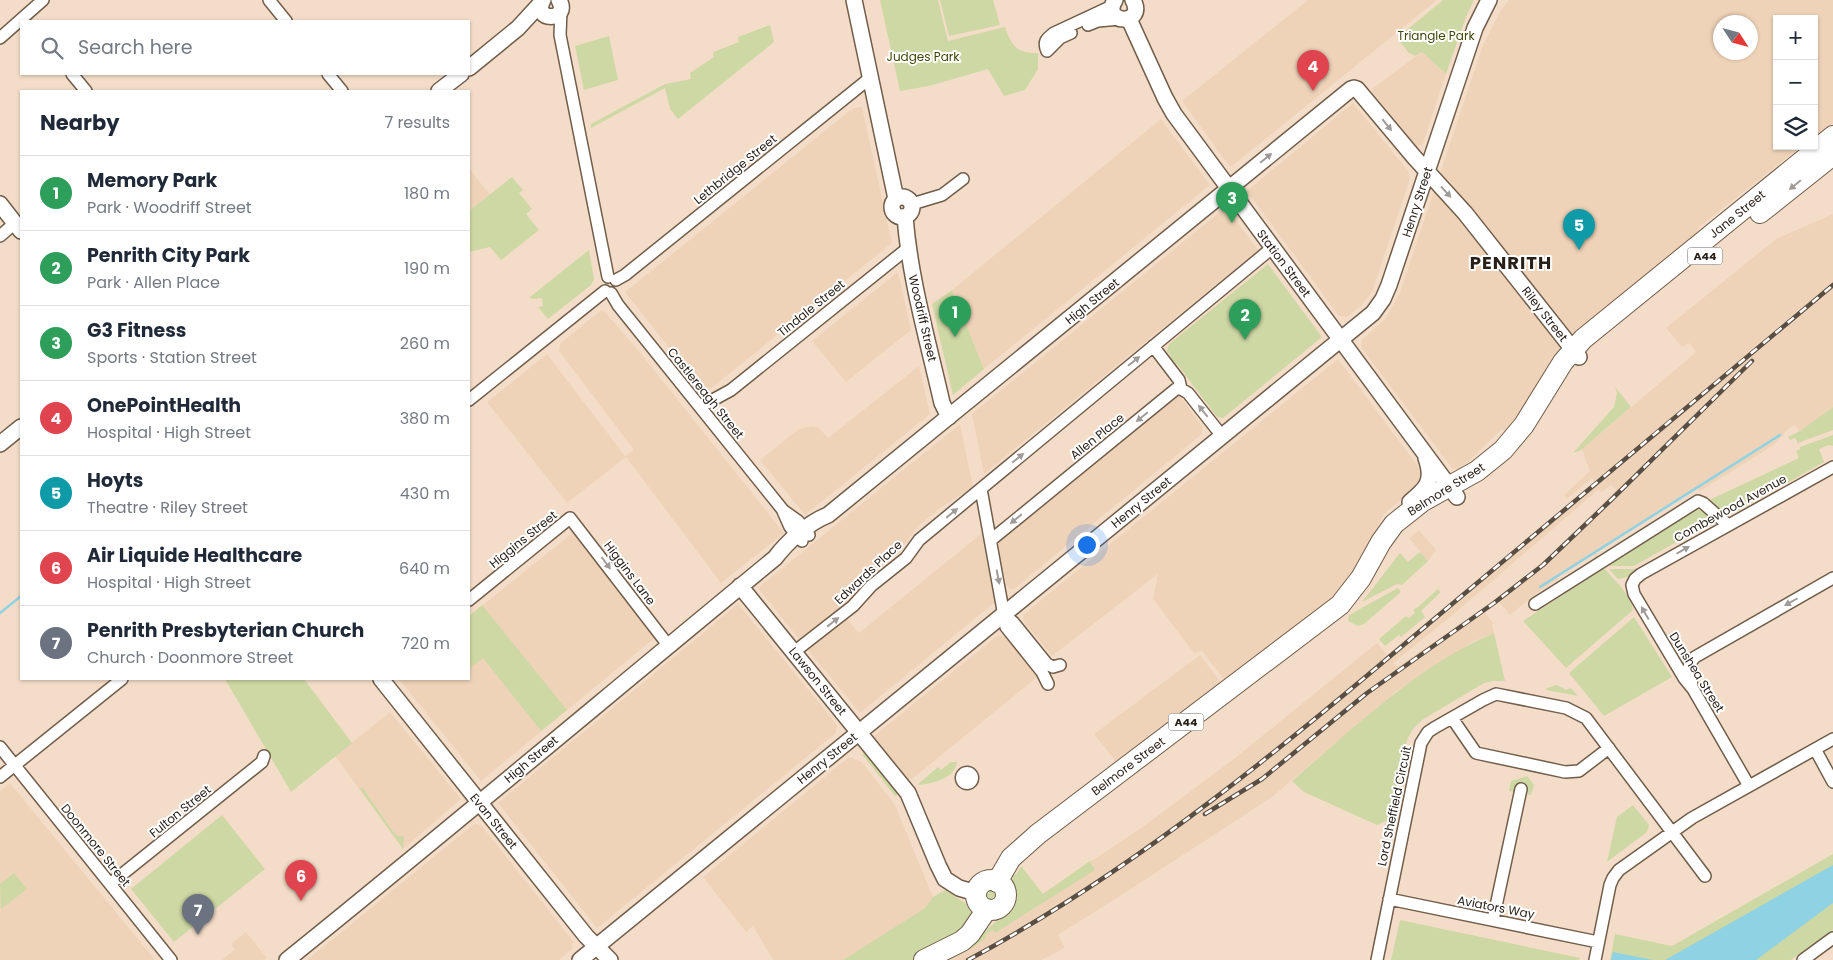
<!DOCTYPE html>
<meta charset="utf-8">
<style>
:root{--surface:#fff;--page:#f2f2f3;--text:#1f2937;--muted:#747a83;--line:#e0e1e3;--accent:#ae276d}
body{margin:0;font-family:Poppins,sans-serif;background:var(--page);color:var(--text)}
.controls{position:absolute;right:15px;top:15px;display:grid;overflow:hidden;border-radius:0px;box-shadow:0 1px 4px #0004}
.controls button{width:45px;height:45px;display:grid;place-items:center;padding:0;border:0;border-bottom:1px solid var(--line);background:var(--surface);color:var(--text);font:25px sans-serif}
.compass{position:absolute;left:1713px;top:15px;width:45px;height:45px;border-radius:50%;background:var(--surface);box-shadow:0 1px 4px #0004;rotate:126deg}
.you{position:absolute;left:1086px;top:544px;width:18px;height:18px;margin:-12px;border:4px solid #fff;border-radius:50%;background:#1a73e8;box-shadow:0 0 0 8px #1a73e833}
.badge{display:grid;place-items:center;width:32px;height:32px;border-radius:50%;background:var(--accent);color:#fff;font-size:16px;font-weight:700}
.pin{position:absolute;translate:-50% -41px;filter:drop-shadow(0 1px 2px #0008)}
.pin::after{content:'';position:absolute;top:26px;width:18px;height:15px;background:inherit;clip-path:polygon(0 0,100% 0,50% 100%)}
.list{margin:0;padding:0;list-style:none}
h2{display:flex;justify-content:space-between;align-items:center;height:65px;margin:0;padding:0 20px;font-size:21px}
h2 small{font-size:16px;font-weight:400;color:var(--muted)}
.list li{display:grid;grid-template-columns:32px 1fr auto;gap:15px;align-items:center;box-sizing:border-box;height:75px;padding:0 20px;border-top:1px solid var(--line)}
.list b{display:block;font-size:19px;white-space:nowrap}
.list p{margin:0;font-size:16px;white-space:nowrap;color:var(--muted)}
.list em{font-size:16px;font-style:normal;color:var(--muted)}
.icon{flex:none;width:28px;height:28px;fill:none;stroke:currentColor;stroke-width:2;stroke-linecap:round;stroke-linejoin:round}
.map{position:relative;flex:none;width:1833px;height:960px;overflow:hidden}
.search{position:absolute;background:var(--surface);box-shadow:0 1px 4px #0004;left:20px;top:20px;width:450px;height:55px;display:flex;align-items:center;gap:12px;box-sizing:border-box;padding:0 18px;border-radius:0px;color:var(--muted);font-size:19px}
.panel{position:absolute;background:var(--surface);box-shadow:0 1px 4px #0004;left:20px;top:90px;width:450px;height:590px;border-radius:0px}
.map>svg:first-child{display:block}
.built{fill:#efd3b8;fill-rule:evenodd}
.green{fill:#ced8a4}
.water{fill:#8fd2e3}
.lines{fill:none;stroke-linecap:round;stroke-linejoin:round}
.stream{stroke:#8fd2e3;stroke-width:2.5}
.street-casing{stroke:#705d4a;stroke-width:14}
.secondary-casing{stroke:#705d4a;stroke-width:18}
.highway-casing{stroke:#705d4a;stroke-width:22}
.street{stroke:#fff;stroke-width:11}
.secondary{stroke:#fff;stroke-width:15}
.highway{stroke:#fff;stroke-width:20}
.rail-casing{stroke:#594e43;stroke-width:4.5}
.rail{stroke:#fff;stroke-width:2.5;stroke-dasharray:8;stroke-linecap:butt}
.oneway{fill:#9f9b98}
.labels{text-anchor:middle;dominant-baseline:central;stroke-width:4;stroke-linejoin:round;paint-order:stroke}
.shield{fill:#fff;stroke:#69645e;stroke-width:1}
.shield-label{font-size:11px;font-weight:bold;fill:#292119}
.park-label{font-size:12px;fill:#3f4608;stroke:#fff}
.street-label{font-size:12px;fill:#292119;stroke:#fff}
.district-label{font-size:18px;font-weight:bold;letter-spacing:1px;fill:#292119;stroke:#fff}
</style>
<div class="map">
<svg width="1833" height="960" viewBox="0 0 1833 960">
<rect width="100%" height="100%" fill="#f4ddc8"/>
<!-- built -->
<path class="built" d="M1308,0h129l-205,166h-3l-47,-65z
M1509,0h324v123l-19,14v-118h-37v127h25l-103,81 -4,10 -116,91 -26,29 -45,76 -6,-4 -42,41 -8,-2 -91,-121 1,-7 23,-21 14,-24 84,-250 18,-35zM1720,22h30v30h-30z
M1422,52l24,22 -23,70 -6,3 -45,-55 1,-4z
M1353,103l55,68 2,8 -38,113 -11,14 -14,11 -8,-1 -92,-125z
M859,107h3l30,136 -187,150 -80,-101 227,-183z
M1161,119l49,66 -226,184 -32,-79z
M469,168l21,27 -21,16z
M1226,207l32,43 -274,224 -12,-60z
M1833,214v193l-33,24 -5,-6 -8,5 -13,15 -74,46 -2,-3 -102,65 3,6 -2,1 -4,-5 -35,22v2l-20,13 -28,23 -13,-16 52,-42 67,-67 -5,-5 -9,7 -4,-2 -144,124 -61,49 4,4 85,-58 12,15 -2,1 2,8 -22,9 -74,48 -126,107 -141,92 -73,46 7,13 -24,12h-94l33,-17 -2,-6 166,-111 91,-68 142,-115 10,12 208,-173 -3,-4 -25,21 -3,-4 26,-24 -6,-15v-4l-3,-2 115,-98 -7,-9 -7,4 -16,-19 110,-89z
M898,272l13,58 -65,52 -34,-41z
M601,310l3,1 34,39 146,183 -63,50 -95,-126 -59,46 -80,-101 60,-48 78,102 9,-6 -75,-99 1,-7z
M1338,359l79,106 4,11 -5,11 -32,27 -26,53 -25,31 -108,83 -23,-30 -8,2 -41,-54 5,-25 -106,82 -29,-35 1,-7z
M919,366l11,48 -125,101 -45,-55 39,-31 13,-3 7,2 9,10z
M1179,395l24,32 -1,7 -188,155h-4l-4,-5 -8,-41z
M960,424l13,63 -34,22 -21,17 -18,25 -33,25 1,2 -15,20 -54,41 -41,-51z
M1419,530l17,20 -8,11 -19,-23z
M575,531l82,105 -176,145 -82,-102h70v-63z
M982,533l13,69 -135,111 -52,-63 39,-31 12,14z
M738,604l99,121 -1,8 -239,195 -99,-125z
M997,636h7l31,38 1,4 -124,101h-5l-33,-43z
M1200,655l22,29 -105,79 -23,-29z
M390,712l71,87 -58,50 -68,-93z
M849,757l13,5 33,43 38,92 -8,11 -82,52h-70l-20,-34 -7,6 -43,-55z
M10,783l145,177h-155v-169z
M474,824l7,1 92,116 -1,8 -13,11h-252z
M246,932l21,26 -2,2h-43l13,-11 -4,-5z"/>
<!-- green -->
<path class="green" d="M880,0h58l10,41 57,-14c7,20 12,26 33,26v16l-13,21 -21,6 -16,-27 -59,17 -29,5z
M940,0h53l7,25 -51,11z
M1443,0h31l-8,17 -20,57 -24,-22 -7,4 -7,-4 -11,-14z
M770,25l4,17 -96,77 -8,-10 -5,-21 -74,40v-4l74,-40 26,-5 -1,-6 24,-16 -1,-5 26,-10 -1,-5z
M609,36l9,44 -34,10 -9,-44z
M512,177l11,13 -4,3 13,16 -6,5 13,16 -38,30 -11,-13 -21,5v-41z
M589,250l5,29 -3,6 -43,34 -10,-12 5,-1 -1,-8 -10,1 -2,-2z
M1268,264l54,73 -99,81 -6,-1 -40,-53 -3,1 -5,-7 2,-2 -4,-5 2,-7z
M952,290l32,79 -31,26 -21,-91z
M1615,387l16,20 -50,43 -8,3 41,-46 3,-14z
M1833,407v23l-35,13 -3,-5 -5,2 -2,-3 12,-6z
M1833,435v11l-4,-1 -10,4 5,13 -90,51 -2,-2 -9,5 -16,-15 92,-43 -3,-7 4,-2v-2z
M1696,508l19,12 -81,46h-24l-3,-2z
M1420,552l8,9 -26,24 -5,-1 -35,18 38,-49 8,9z
M1604,568c10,12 27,26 29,42l-67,58 -43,-47z
M1609,569h26l1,1 -8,7 -10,2z
M1398,588l3,4 -37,32 -6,2 -10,-5 1,-6z
M1438,589l3,3 -20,19 4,6 -24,20 -2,-2 -14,11 -6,-7 27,-23 3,2 6,-5 -2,-3 5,-3z
M482,605l85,105 -26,21 -58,-73 -14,11v-53z
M1634,617l38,60 -68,39 -35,-43z
M1494,633l11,48h-12l-9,2 -62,37 -9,9 -6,11 -17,79 -13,6 -73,-33 -12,-11c63,-54 125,-115 202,-148z
M225,679h79l48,64 -61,49z
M1557,685l9,5 5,-2 7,8 -32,-6 1,-2z
M865,751l33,43 -3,2 -33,-42z
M951,762h6c-2,17 -26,22 -40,23l21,-18 3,3z
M1527,776l7,9 -3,10 -4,-1 1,-5 -13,-3 -1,6 -5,-1 2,-10z
M362,787l32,46 4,3h6l-1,13 -43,-60z
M1633,805l16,20 -2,7 -40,30 10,-45z
M222,815l43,54 -91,73 -43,-53z
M1833,854v76l-42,30h-181l5,-26 57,12z
M1090,861l5,9 -100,63 -2,-3 -8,5 1,3c-12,9 -31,22 -47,22 21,-12 61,-35 70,-55 3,-8 2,-22 4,-31l3,1 5,-9 22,28z
M14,873l13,16 -26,20 -1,-25z
M985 896a7 7 0 1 1 14 0a7 7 0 1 1-14 0Z
M945,890l25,16 3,7 -2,13 -54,34h-74l82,-52 8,-11z
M1400,920l180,38 -1,2h-188z"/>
<!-- water -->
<path class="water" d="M1833,865v38l-77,57h-91z
M1613,952l40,8h-42z"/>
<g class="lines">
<!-- stream -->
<path class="stream" d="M1540,587l240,-152
M0,613l21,-17"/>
<!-- street casing -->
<g class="street-casing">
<path id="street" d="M269,0l17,21
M561,10l-1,25 48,242
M1088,25l10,-4 22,-2
M0,38l43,-38
M1047,51c-4,-9 -1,-12 7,-18l58,-27
M1047,51l13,-13 11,-5
M72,74l14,17
M328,74l14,17
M912,204l30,-9 21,-16
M0,236l15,-13
M616,280l9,-5 245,-197
M611,293l7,12 164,204 8,18 12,14
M1153,346l26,34 2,9
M1181,389l7,4 34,43
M469,400l136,-109
M700,407l31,-17 177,-142
M981,489l25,138 36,45 6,12
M784,511l14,10 11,14
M991,540l185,-151h5
M469,600l101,-82 98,127
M1535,604l163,-103 5,2 25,22
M1004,614l9,8 34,42 6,3 7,-2
M794,652l59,-46 18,-20 35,-28 13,-18 353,-292
M1692,685c-4,-12 -6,-19 3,-28l138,-79
M1452,718l24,35 89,19 14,-1 30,-23
M0,747l171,213
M1815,749l18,33
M961.5 778a5.5 5.5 0 1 1 11 0a5.5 5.5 0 1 1-11 0Z
M0,777l122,-98
M1749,786l-56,-97 -9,-11 -50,-84 -2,-9 3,-6 6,-5 192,-107
M110,884l152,-122 2,-6
M1389,899l209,43
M1493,920l28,-131
M1377,960l44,-217 7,-11 6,-4 49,-28 13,-6 70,14 20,10 119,158
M1595,960l15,-75 3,-7 6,-8 73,-52 141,-79
M1803,960l30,-22"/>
</g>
<!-- secondary casing -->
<g class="secondary-casing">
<path id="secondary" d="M543,0c-12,22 28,22 16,0
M854,0l42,199
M1115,0c-15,25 32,26 18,0
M1129,19l36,79 9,16 283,383
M469,68l49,-40 23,-25
M439,91l22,-17
M892 207a10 10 0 1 1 20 0a10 10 0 1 1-20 0Z
M0,204l21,27
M905,217c5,63 23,124 37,186l7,14
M0,444l21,-17
M1410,502c17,-14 24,-21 16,-44
M740,586l168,207 30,72 7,14 14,9 17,5
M381,679l205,257 24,24
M287,960c164,-132 325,-268 488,-402 13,-17 33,-35 53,-43l523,-426 3,-1 3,1 57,68 51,56 114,144
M580,960l793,-647 10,-14 6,-14 86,-257 14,-28"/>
</g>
<!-- highway casing -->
<g class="highway-casing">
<path id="highway" d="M1760,213l73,-58
M976 895a15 15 0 1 1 30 0a15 15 0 1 1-30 0Z
M997,882l14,-24 27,-24 302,-229 21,-27 20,-36 13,-18 29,-23 54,-30 26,-21 21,-25 39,-63 20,-23 250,-203
M924,960l38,-19 8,-7 17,-25"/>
</g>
<!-- street -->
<use href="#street" class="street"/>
<!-- secondary -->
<use href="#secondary" class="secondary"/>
<!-- highway -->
<use href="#highway" class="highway"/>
<!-- rail casing -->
<g class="rail-casing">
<path id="rail" d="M1205,814l57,-35 105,-86 127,-90 49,-38 67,-64 142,-140
M968,960c173,-93 322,-219 471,-345 131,-110 262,-220 394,-330"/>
</g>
<!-- rail -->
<use href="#rail" class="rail"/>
</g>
<!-- one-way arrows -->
<defs><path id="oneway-solid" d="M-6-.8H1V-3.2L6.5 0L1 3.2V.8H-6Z" transform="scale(1.25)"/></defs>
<g class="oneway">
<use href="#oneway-solid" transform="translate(1387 125) rotate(51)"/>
<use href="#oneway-solid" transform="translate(1266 158) rotate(-39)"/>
<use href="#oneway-solid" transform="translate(1795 185) rotate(141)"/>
<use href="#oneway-solid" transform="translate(1446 192) rotate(48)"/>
<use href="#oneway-solid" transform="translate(1134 361) rotate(-39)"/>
<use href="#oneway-solid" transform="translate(1203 411) rotate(-128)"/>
<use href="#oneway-solid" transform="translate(1142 417) rotate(141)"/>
<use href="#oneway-solid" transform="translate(1018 458) rotate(-39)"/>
<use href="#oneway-solid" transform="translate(952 513) rotate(-39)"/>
<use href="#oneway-solid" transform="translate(1016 519) rotate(141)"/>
<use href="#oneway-solid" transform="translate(1683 550) rotate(-30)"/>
<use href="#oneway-solid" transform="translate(606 563) rotate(53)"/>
<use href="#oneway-solid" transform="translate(998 577) rotate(79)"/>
<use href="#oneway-solid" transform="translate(1791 602) rotate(150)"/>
<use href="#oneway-solid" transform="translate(1645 613) rotate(-120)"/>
<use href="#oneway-solid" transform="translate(833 622) rotate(-38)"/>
</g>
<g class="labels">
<!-- shield labels -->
<g class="shield">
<rect x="1687.5" y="247.5" width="35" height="17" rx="4"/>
<rect x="1168.5" y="713.5" width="35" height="17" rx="4"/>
</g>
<g class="shield-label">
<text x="1705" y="256">A44</text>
<text x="1186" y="722">A44</text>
</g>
<!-- park labels -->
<g class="park-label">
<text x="1436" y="35">Triangle Park</text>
<text x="923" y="56">Judges Park</text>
</g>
<!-- street labels -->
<g class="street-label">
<text transform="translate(735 169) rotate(-39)">Lethbridge Street</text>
<text transform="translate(1417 202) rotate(-72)">Henry Street</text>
<text transform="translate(1737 214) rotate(-39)">Jane Street</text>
<text transform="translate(1284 263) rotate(53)">Station Street</text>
<text transform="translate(1092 301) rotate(-39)">High Street</text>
<text transform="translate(811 308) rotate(-39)">Tindale Street</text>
<text transform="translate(1545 314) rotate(52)">Riley Street</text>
<text transform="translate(923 318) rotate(77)">Woodriff Street</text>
<text transform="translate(706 393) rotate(51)">Castlereagh Street</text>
<text transform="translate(1097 436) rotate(-39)">Allen Place</text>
<text transform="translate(1446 489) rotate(-32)">Belmore Street</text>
<text transform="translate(1141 502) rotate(-39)">Henry Street</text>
<text transform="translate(1730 508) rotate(-29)">Combewood Avenue</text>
<text transform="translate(523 539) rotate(-39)">Higgins Street</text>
<text transform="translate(868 572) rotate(-43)">Edwards Place</text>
<text transform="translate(630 573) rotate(53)">Higgins Lane</text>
<text transform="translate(1697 672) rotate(58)">Dunshea Street</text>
<text transform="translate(818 681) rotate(51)">Lawson Street</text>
<text transform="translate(827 758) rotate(-39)">Henry Street</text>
<text transform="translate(531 759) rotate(-40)">High Street</text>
<text transform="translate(1128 766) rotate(-37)">Belmore Street</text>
<text transform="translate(1394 806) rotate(-78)">Lord Sheffield Circuit</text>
<text transform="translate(180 811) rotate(-39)">Fulton Street</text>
<text transform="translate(494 821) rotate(51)">Evan Street</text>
<text transform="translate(96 845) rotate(51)">Doonmore Street</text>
<text transform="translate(1496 907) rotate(11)">Aviators Way</text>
</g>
<!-- district labels -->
<g class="district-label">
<text x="1511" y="262">PENRITH</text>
</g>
</g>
</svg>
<div class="controls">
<button>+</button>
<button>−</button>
<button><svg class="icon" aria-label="layers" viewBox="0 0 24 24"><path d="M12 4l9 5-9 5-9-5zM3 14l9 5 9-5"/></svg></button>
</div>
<svg class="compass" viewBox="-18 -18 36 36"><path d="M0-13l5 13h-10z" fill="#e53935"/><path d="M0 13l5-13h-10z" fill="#747a83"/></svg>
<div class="you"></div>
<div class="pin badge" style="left:955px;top:337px;background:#2e9e5b">1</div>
<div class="pin badge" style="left:1245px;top:340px;background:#2e9e5b">2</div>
<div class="pin badge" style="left:1232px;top:223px;background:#2e9e5b">3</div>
<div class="pin badge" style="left:1313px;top:91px;background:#e0444e">4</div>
<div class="pin badge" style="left:1579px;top:250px;background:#0f9aa8">5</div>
<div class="pin badge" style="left:301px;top:901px;background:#e0444e">6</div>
<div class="pin badge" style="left:198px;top:935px;background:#6b7280">7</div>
<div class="search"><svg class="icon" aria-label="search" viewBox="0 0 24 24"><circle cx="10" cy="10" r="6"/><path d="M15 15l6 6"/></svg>Search here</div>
<section class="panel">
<h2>Nearby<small>7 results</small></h2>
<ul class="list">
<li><span class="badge" style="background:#2e9e5b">1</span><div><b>Memory Park</b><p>Park · Woodriff Street</p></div><em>180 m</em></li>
<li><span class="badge" style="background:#2e9e5b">2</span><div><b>Penrith City Park</b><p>Park · Allen Place</p></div><em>190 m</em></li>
<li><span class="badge" style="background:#2e9e5b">3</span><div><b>G3 Fitness</b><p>Sports · Station Street</p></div><em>260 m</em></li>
<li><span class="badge" style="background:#e0444e">4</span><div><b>OnePointHealth</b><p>Hospital · High Street</p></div><em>380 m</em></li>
<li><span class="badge" style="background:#0f9aa8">5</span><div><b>Hoyts</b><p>Theatre · Riley Street</p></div><em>430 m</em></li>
<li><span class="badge" style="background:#e0444e">6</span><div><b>Air Liquide Healthcare</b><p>Hospital · High Street</p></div><em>640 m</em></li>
<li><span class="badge" style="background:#6b7280">7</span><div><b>Penrith Presbyterian Church</b><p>Church · Doonmore Street</p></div><em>720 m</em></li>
</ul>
</section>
</div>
